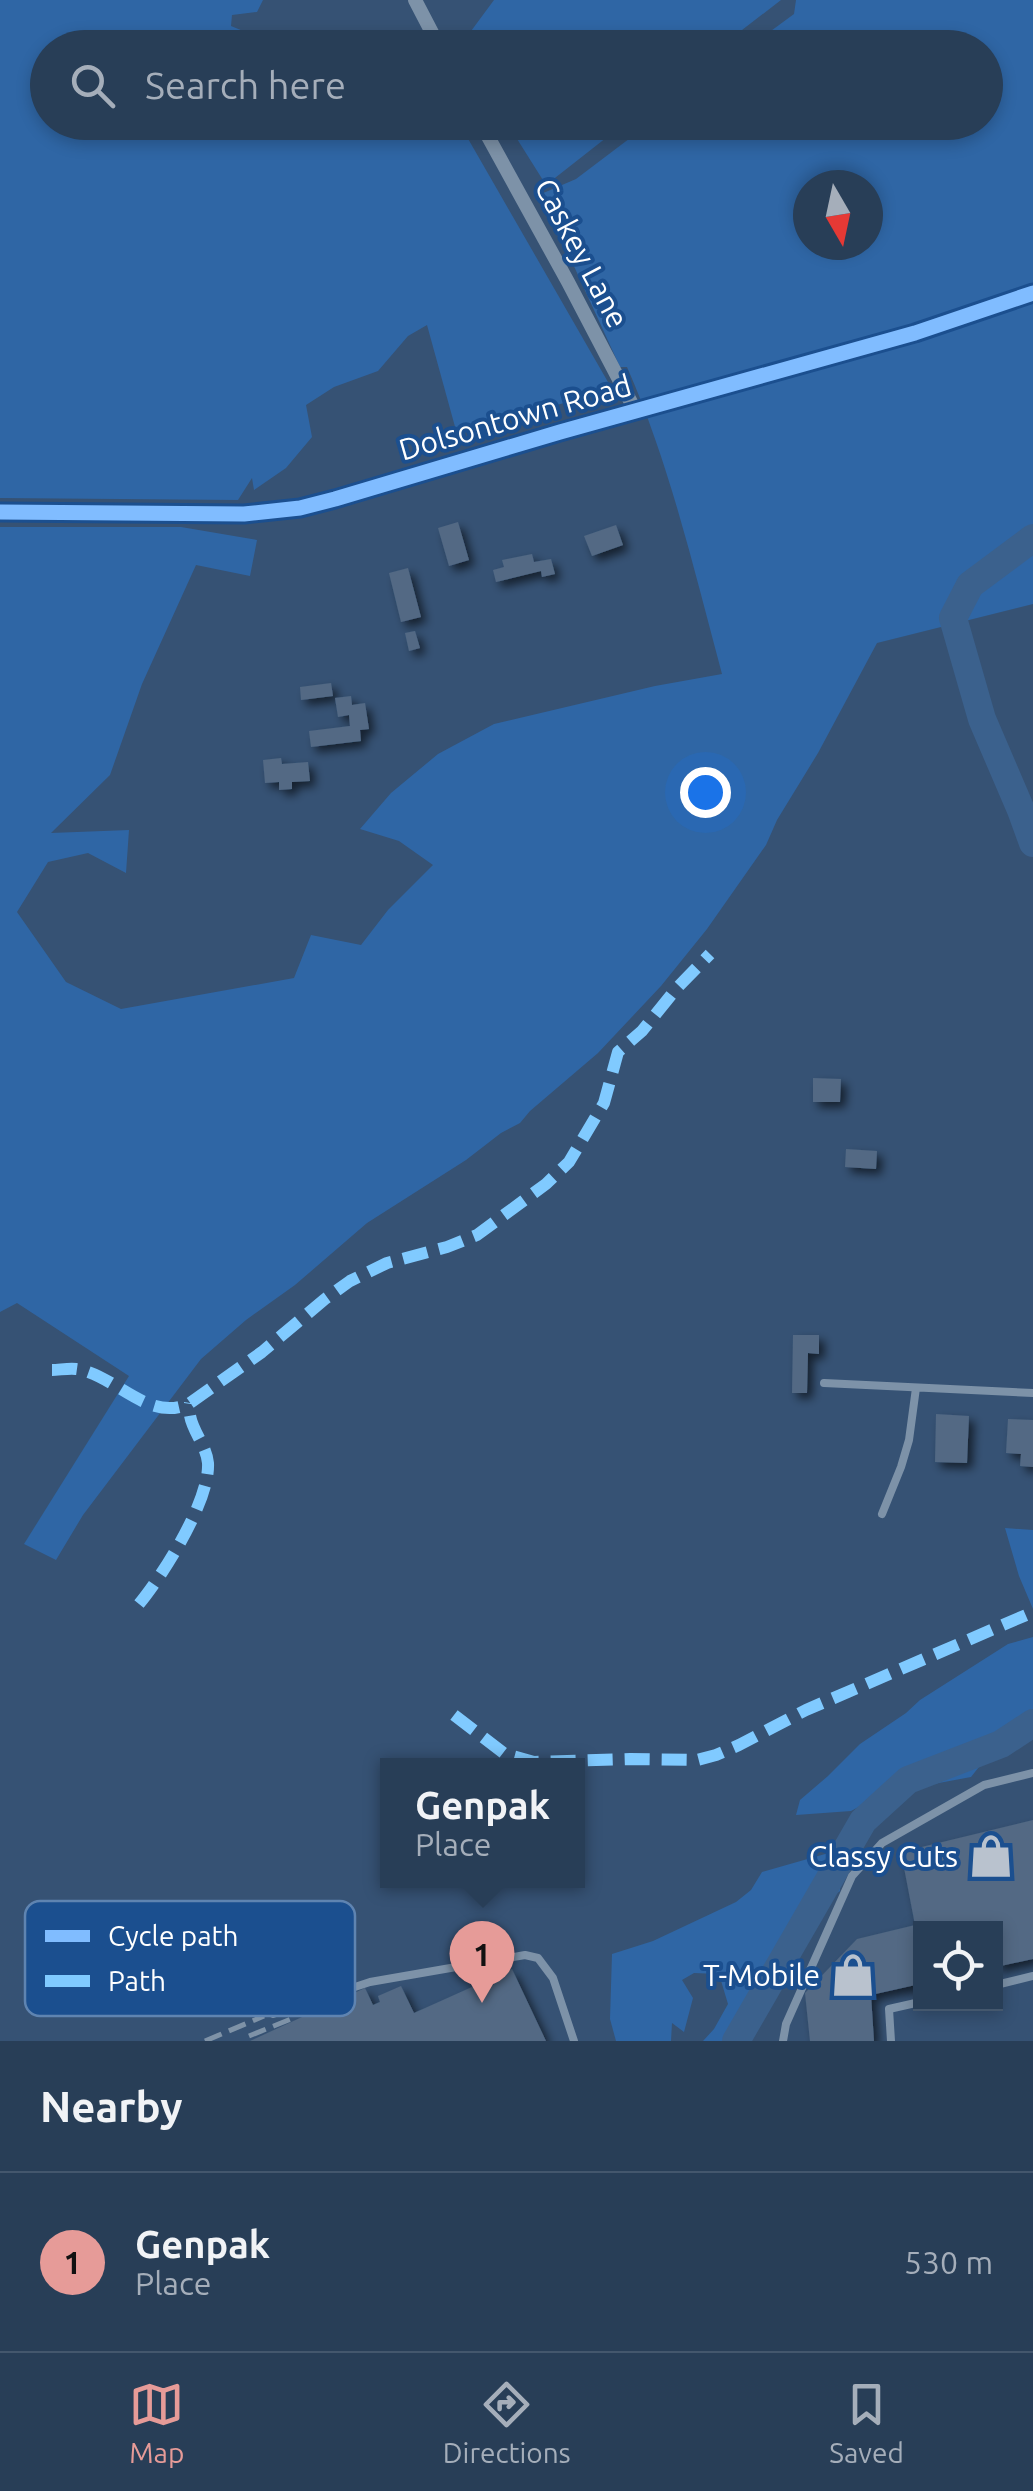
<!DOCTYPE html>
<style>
:root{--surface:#283e57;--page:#30455d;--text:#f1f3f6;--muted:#a5aeba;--line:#44576d;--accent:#e69b98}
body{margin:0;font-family:Ubuntu,sans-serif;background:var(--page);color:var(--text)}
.controls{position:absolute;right:30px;bottom:30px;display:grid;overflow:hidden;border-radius:0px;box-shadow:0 5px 15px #0003}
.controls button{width:90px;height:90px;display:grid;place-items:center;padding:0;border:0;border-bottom:2px solid var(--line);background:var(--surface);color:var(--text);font:50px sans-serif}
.compass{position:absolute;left:793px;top:170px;width:90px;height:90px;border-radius:50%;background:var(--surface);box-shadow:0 5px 15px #0003;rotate:171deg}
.you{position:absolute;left:705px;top:792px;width:35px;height:35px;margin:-25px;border:8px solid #fff;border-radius:50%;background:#1a73e8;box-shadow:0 0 0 15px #1a73e833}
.badge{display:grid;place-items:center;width:65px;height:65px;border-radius:50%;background:var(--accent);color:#111;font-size:32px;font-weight:700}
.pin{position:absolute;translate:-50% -82px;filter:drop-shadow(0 2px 5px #0008)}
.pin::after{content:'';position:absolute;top:52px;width:35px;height:30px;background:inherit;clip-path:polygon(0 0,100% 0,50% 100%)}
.popup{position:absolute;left:380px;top:1758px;width:205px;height:130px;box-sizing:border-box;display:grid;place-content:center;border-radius:0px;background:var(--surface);filter:drop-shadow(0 2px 8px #0005);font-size:32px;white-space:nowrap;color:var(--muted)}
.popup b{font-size:38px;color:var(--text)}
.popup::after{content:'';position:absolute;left:50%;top:100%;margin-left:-20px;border:20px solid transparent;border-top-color:var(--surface)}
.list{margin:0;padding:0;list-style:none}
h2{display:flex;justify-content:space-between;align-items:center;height:130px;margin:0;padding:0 40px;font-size:42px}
h2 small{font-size:32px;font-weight:400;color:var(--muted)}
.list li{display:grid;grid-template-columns:65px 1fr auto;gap:30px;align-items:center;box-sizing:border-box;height:180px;padding:0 40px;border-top:2px solid var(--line)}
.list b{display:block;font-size:38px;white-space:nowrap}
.list p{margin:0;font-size:32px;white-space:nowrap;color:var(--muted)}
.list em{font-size:32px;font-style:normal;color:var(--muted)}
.icon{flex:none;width:55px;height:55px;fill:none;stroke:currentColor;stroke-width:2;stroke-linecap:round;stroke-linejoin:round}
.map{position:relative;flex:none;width:1033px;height:2041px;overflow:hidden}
.search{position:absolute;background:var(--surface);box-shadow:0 5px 15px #0003;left:30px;right:30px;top:30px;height:110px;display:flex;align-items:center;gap:25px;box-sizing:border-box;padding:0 35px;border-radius:55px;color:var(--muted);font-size:38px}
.sheet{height:310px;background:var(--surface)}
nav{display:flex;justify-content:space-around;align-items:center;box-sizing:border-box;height:140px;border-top:2px solid var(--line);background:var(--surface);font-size:28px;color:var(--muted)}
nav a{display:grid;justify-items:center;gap:5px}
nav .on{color:var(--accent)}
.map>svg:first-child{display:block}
.green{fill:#2f66a5;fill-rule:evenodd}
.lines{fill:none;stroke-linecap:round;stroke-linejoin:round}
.river{stroke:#3b618d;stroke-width:28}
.building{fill:#526984;filter:url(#shadow)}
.service{stroke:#7d92a8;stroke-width:8}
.minor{stroke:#7d92a8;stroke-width:14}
.tertiary{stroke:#7d92a8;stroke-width:18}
.rail{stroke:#7e92a7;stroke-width:5;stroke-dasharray:18 8;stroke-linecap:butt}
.quiet{stroke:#80caff;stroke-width:12;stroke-dasharray:25 12;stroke-linecap:butt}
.cycleway-casing{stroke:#1b4f8f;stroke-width:21}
.cycleway{stroke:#80bcff;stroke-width:15}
.labels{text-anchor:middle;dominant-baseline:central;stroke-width:8;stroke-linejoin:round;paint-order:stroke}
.street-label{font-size:30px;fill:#fff;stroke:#1b4f8f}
.poi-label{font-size:30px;fill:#fff;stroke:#1b4f8f;text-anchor:end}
.key{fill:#1b4f8f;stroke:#5f84b1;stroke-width:2.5}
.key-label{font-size:28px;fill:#fff}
</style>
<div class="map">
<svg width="1033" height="2041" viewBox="0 0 1033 2041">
<defs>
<filter id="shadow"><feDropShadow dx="5.5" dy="5.5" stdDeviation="5" flood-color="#0009"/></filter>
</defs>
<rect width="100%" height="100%" fill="#365274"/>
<!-- green -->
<path class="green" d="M0,0h263l-6,12 -25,3 -1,11 51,21 -234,1v74l411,1 153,266 -155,45 -30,-109 -19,11 -30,35 -44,16 -28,18 6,32 -26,31 -32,22 -2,-12 -14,22 -238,-2z
M494,0h287l-61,47h-259l-1,-1z
M796,0h237v604l-156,39 -59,110 -41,67 -11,25 -59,84 -46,57 -63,67 -68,58 -10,12 -19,10 -35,27 -99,63 -72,62 -49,35 -45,39 -118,156 -27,45 -32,-16 105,-168 -112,-73 -17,9v-785h181l76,13 -7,36 -54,-11 -54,119 -32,91 -59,58 78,-3 -3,43 -38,-20 -40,9 -31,50 49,70 55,27 173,-31 17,-43 50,10 27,-35 45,-45 -34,-24 -39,-12 31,-36 47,-39 56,-30 161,-38 67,-12c-28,-104 -52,-209 -95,-307h-7l-79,-173 35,-15 74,-56 336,-1v-74l-237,-1 45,-33zM808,185h60v60h-60z
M507,123h118l-79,62z
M1005,1528l28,2v79l-14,-33z
M1033,1637v78l-47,43 -15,19 -86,16 -34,18 -55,4 4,-15 28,-24 32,-32 46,-31 14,-13 88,-56z
M839,1850l1,41c-10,8 -23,16 -31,26 -28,38 -38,84 -60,124h-46l11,-12 14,-25 -9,-30 -25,-1 -12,7 11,18 -9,34 -12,-9 -1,18h-55l-6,-22 2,-65 41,-13 83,-39 15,-12 11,-18z"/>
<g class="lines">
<!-- river -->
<path class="river" d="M1033,538l-63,47 -17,33 29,101 39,91 12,33
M736,2041l127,-220 45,-41 93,-36 32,-21"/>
</g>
<!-- building -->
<path class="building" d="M458,522l11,38 -20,6 -11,-38z
M616,525l7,20 -31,11 -8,-20z
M532,554l2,8 17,-3 4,15 -13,3 -1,-6 -45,11 -3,-12 11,-3 -2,-7z
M408,568l13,49 -20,5 -12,-49z
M415,631l5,17 -11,3 -4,-18z
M331,683l2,13 -32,4 -1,-13z
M351,696l1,9 13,-2 4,26 -9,1 1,11 -50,6 -2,-16 41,-5 -1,-11 -11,2 -3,-19z
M281,758l1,6 26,-2 2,19 -18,1v7l-13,1v-8l-14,1 -2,-23z
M813,1078l28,1 -1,23h-27z
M846,1149l31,2 -1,18 -31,-2z
M793,1335h26v19l-11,-1 -1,40h-15z
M936,1414l33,2 -2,47 -32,-1z
M1008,1419l25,1v47l-13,-1 1,-12 -15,-1z
M1033,1820v139l-37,8v-39h-76v56l-49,11 3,46h-64l-5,-48 52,-54 58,-14 -14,-73z
M512,1969l34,72h-296l115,-53 8,17 7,-3 -2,-6 23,-10 13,27z"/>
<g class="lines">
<!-- service -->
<path class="service" d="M824,1383l209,10
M882,1514l19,-47 8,-27 7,-52
M996,1985l37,-9
M273,2014l97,-32 155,-27 13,3 15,20 21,63
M783,2041l3,-17 66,-148 30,-33 102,-58 49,-12
M891,2041l-2,-32 31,-7"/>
<!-- minor -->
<path class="minor" d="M415,0l25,48
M480,122l88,160 67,128"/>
<!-- tertiary -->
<path class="tertiary" d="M0,512l244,2 56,-6 35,-9 225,-67 355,-99 118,-40"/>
<!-- rail -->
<path class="rail" d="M249,2036l42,-17
M205,2041l59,-25"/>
<!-- quiet -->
<path class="quiet" d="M52,1370c7,0 17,-2 24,-1 39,5 73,55 114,34l72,-51 63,-53 25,-18 37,-18 60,-16 30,-12 69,-51 23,-22 35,-59 14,-51 24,-21 34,-42 34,-35
M139,1604c24,-29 71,-103 69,-141 -2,-22 -22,-36 -18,-60
M454,1715l51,39 29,8 96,-3 67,1 19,-5 23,-10 67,-35 227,-98"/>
<!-- cycleway casing -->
<g class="cycleway-casing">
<path id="cycleway" d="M0,512l244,2 56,-6 35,-9 225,-67 355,-99 118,-40"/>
</g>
<!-- cycleway -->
<use href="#cycleway" class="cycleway"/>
</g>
<!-- icons -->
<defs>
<g id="shop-bare" transform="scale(3.45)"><path d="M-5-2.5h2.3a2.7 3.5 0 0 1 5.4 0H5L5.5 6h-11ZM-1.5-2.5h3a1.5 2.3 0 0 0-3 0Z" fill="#b9c2ce" stroke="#1b4f8f" stroke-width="2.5" paint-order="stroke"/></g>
</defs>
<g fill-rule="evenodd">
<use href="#shop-bare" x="991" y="1856"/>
<use href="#shop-bare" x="853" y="1975"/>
</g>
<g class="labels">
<!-- street labels -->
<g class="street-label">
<text transform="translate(582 253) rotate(62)">Caskey Lane</text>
<text transform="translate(515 417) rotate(-16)">Dolsontown Road</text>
</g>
<!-- poi labels -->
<g class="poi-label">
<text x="958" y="1856">Classy Cuts</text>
<text x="820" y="1975">T-Mobile</text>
</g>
</g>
<!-- legend -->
<rect x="25" y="1901" width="330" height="115" rx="15" class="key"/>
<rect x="45" y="1930" width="45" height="12" fill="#80bcff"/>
<rect x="45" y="1975" width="45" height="12" fill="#80caff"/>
<g class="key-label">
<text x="108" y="1946">Cycle path</text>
<text x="108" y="1991">Path</text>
</g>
</svg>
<div class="controls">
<button><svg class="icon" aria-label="locate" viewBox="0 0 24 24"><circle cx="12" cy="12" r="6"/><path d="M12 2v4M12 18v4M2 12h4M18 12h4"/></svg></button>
</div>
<svg class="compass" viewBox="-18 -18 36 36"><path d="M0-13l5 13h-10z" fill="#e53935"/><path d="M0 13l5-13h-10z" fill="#a5aeba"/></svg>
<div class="you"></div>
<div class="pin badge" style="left:482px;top:2003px">1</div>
<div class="popup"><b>Genpak</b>Place</div>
<div class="search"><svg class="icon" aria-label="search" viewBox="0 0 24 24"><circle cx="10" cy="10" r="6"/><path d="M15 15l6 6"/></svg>Search here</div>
</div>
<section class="sheet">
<h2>Nearby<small></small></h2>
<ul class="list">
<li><span class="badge">1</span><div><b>Genpak</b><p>Place</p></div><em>530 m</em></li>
</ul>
</section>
<nav>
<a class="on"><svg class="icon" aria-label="map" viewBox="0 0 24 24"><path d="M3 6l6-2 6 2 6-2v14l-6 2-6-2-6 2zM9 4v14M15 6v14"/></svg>Map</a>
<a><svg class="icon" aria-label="directions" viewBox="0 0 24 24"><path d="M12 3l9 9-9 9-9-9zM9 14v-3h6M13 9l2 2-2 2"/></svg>Directions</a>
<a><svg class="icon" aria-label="saved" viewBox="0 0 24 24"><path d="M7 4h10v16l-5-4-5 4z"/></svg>Saved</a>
</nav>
